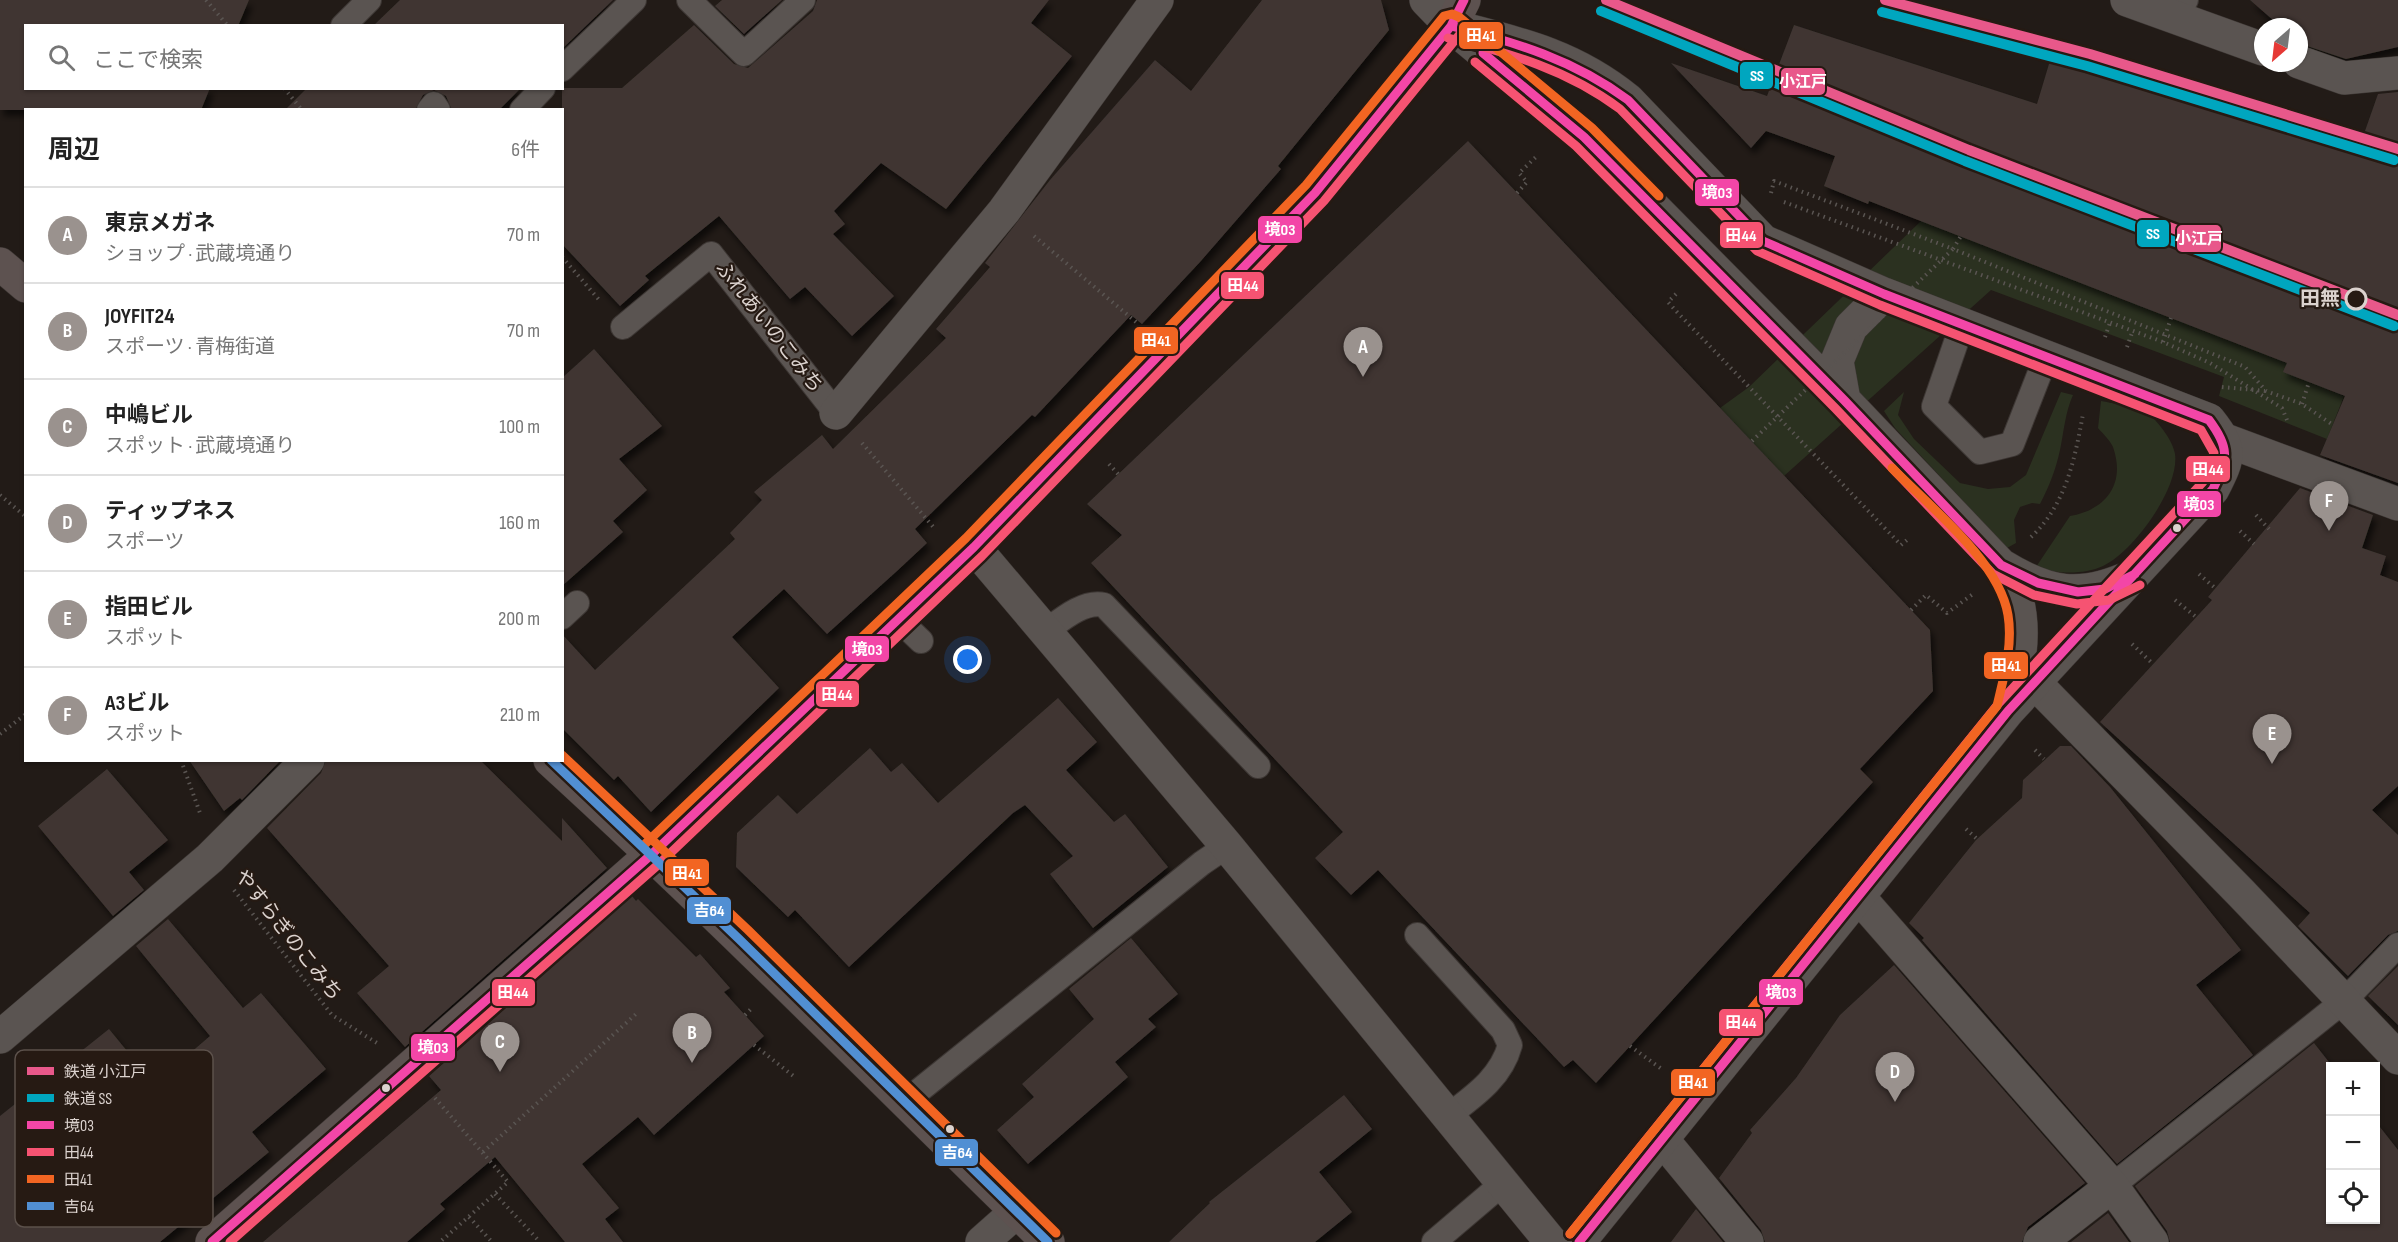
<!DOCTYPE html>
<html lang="ja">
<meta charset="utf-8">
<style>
:root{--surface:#fff;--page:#f6f6f6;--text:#222;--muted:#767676;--line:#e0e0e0;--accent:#9a928e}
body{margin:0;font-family:"Sofia Sans Condensed","Noto Sans JP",sans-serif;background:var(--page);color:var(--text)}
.controls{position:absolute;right:18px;bottom:18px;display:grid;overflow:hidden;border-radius:0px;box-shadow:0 2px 4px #0004}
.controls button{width:54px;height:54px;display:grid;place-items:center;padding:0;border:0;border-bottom:2px solid var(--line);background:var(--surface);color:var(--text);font:30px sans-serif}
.compass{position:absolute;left:2254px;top:18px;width:54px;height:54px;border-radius:50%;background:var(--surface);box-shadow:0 2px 4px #0004;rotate:208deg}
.you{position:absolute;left:968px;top:660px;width:21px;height:21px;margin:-15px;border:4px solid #fff;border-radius:50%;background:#1a73e8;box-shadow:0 0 0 9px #1a73e833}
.badge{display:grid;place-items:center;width:39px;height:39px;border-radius:50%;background:var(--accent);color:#fff;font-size:20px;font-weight:700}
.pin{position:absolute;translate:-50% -50px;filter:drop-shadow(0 2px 3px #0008)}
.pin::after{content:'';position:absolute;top:32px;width:21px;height:18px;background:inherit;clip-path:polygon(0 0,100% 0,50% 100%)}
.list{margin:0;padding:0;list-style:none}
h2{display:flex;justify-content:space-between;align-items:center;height:78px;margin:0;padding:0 24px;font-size:26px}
h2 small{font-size:20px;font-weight:400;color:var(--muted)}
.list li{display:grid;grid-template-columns:39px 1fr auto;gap:18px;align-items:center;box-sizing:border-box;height:96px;padding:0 24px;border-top:2px solid var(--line)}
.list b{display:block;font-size:22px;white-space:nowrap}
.list p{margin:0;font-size:20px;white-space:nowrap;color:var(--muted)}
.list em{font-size:20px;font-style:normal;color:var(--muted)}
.icon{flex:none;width:33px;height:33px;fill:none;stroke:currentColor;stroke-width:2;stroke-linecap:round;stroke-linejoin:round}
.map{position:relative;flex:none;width:2398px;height:1242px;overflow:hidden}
.search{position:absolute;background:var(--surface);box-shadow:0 2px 4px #0004;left:24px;top:24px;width:540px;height:66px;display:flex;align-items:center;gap:15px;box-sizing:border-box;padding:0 21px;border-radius:0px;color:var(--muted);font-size:22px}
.panel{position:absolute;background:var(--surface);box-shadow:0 2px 4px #0004;left:24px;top:108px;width:540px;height:654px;border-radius:0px}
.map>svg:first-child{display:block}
.green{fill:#2b3120}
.building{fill:#3f3632;filter:url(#shadow)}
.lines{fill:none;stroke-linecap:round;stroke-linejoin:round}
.lane-casing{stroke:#3d3734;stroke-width:26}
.street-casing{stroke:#3d3734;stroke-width:34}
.secondary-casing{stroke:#3d3734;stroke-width:34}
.primary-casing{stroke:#3d3734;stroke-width:34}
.path{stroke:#5a5552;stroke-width:4;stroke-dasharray:1.5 4.5;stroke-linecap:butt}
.lane{stroke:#5a5451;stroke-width:24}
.street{stroke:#5a5451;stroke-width:33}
.secondary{stroke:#5a5451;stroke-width:33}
.primary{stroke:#5d5250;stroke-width:33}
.path-bridge{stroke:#5a5552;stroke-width:4;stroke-dasharray:1.5 4.5;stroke-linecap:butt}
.bus-1-casing{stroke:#261a13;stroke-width:14}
.bus-2-casing{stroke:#261a13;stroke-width:14}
.bus-3-casing{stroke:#261a13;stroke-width:14}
.bus-4-casing{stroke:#261a13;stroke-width:14}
.bus-1{stroke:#f346a7;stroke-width:9}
.bus-2{stroke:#f65372;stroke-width:9}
.bus-3{stroke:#f26522;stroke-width:9}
.bus-4{stroke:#518fd3;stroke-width:9}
.rail-1-casing{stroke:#261a13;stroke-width:15}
.rail-2-casing{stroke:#261a13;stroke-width:15}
.rail-1{stroke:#e8588a;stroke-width:10}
.rail-2{stroke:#00a6bf;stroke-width:10}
.stop-dot{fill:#261a13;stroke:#dbd2ce;stroke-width:3}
.bus-dot{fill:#dbd2ce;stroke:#261a13;stroke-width:2}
.labels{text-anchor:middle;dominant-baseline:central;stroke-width:4.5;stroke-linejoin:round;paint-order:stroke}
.stop-label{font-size:20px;font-weight:bold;fill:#dbd2ce;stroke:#261a13;text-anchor:end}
.street-label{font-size:20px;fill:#dbd2ce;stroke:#261a13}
.key{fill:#261a13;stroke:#5c514b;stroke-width:1.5}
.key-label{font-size:16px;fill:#dbd2ce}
.line-badge{stroke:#261a13;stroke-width:2}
.badge-label{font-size:16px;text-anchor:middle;font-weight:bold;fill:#fff}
</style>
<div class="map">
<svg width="2398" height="1242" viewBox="0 0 2398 1242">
<defs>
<filter id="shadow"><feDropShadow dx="3.5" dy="6" stdDeviation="3" flood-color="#0009"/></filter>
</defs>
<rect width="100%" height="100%" fill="#221b17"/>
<!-- green -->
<path class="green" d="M1921,221l366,142 -3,9 60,24 -17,43 -108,-43 5,-19 -233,-87 -207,186 -64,-68 29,-21z
M1904,392l-6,23 16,24 46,44 28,6 22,-2 16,-12 35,-83 12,3c-8,18 -9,36 -13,55 -4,19 -11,37 -20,54l-8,-1 -12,4 -6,13 2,23 -9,5 -112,-120 -11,-17z
M2101,401c14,3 39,5 49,14 9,8 23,26 25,39 5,34 -42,98 -72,112 -19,9 -48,8 -67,1l34,-51c36,-6 56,-32 43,-69 -3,-7 -11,-14 -15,-19z"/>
<!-- building -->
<path class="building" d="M0,0h249l-11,26h-212v62h184l-9,22h-201z
M400,0h213l-51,49v-23h-189z
M722,0h60l-38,34 -29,-28z
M817,0h232l-18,23 41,33 -126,153 -65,-46 -47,48 11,13 -12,10 61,62 -42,40 -47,-49 -15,12 -71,-83 -74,60 4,4 -29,26 -58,-62v-156h60l72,-63 40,39 14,4 65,-57z
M1262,0h119l8,30 -111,136 3,3 -81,93 -58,62 -11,-9 -96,102 -3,-2 -117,114 12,14 -30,28 -70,63 -43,-45 -52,48 47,51 -128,124 -33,-36 -4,4 -52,-52v-94l33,36 140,-131 -5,-6 32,-33 -8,-8 68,-57 11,14 113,-111 -10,-9 54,-62 -5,-4 65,-83 105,-120 36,31z
M2250,0h148v47l-52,12 -45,-15 -2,-17h-18z
M1794,25l243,79 15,-50 272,81 35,13 19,-54 20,-2v391l-78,-28 25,-59 -62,-24 4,-9 -418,-162 -1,3 -44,-18 11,-30 -69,-25 -15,17 -80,-85 96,33z
M307,88h214l-22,22h-47l-6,-14 -12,-6 -11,5 -8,15h-130z
M1468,141l462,489 3,61 -73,78 13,13 -277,301 -23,-23 -9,7 -186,-197 -27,25 -36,-37 28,-26 -252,-269 31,-28 -35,-31z
M594,349l68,77 -43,33 28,31 -34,31 10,11 -61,54v-208z
M2300,488l73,27 -11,33 24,8 -6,19 18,7v204l-26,24 26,25v96l-10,4 -40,41 -50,-50 12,-13 -210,-191 112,-122 -4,-3z
M1058,698l39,44 -31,28 48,52 11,-8 43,53 -75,61 -43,-54 23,-18 -48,-51 -12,8 -164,154 -54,-57 -7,7 -52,-50 1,-34 41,-38 19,19 73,-66 21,24 11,-9 36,40z
M2060,746h11l39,41 131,163 -45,35 57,70 -136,109 -195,-224 2,-2 -15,-15 67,-83 46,-42 1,-18z
M189,760h92l-39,40 -2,-2 -16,13z
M326,760h154l82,81v-23l45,50 -202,179 -48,-54 32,-27 -122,-138 54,-55z
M107,769l61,71 -39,32 15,18 -31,26 -75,-90z
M632,896l4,5 2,-2 58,58 4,-3 30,34 -6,4 40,44 -110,99 -16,-18 -56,47 37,44 -14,11 18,23h-58l-70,-85 -55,47 5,5 -38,33h-144l178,-152 -12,-14z
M168,919l75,89 18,-15 65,76 -74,63 17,20 -109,90h-160v-126l109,-87 45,55 56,-48 -74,-90z
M1131,938l47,56 -30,25 8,8 -41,35 13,15 -100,87 -31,-34 37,-33 -12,-13 72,-65 -25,-30z
M1894,965l191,218 -57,44 -6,15h-257l-4,-12 -42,-52 33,-45 -2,-3 46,-52 44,-63z
M2398,966v59l-30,-29z
M2314,1043l18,23 -1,154h45v-98l22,28v92h-228l-3,-11 -32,-45z
M1344,1095l28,34 -53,43 33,40 -37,30h-146l41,-39 -1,-1z
M1696,1209l27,33h-52z
M2108,1213l21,29h-58z"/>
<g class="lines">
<!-- lane casing -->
<g class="lane-casing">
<path id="lane" d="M689,0l55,54 59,-54
M2172,16l14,-16
M343,26l26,-26
M562,69l72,-69
M429,110l5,-6 4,6
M522,110l21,-22
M1962,325l-28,81 46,46 32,-8 34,-87
M623,327l88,-73 125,159
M562,617l15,-14
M898,619l23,22
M1046,631c15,-11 38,-31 58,-26l154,161
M1417,935l86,95 7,15c-9,33 -36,51 -62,71
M906,1101l296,-238 25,-17
M2112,1186l233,-186 53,-55
M1434,1242l68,-58"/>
</g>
<!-- street casing -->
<g class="street-casing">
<path id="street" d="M1426,0l25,26
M2127,0l136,49
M2299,62l45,16 54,-5
M836,413l168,-202 153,-211
M2225,440l173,64
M974,547l253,299 324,396
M2036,684l205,209 157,165
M1858,896l254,290 40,56
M0,1037l210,-179 98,-98
M1662,1139l85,103
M982,1242l35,-31
M2040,1242l72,-56"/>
</g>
<!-- secondary casing -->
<g class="secondary-casing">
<path id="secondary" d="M1451,26c67,17 122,29 177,74l135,141 121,53 325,126c23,29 21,36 4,69l-205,222 -429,531
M1457,31l127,106 260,263 157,165c47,29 79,35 131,11
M1844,400l-7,-39 14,-34 33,-33
M2001,565c5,11 13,22 16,34 10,38 0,75 -9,112"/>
</g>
<!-- primary casing -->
<g class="primary-casing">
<path id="primary" d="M0,264l26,22
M550,760c171,156 333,321 498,482
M212,1242l440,-388 322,-307 341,-354 136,-167 13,-26"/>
</g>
<!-- path -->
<path class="path" d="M206,0l22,26
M284,88l18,22
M1517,193l10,-11 -8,-9 17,-16
M1771,193l3,-12 179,68 8,-13
M1784,202l379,140 47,21 72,45 5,12
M1034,236l102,86
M562,257l39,45
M1676,294l-8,8 9,10 224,233 6,-5
M2105,337l6,-17
M2163,342l8,-24
M2127,347l6,-17
M2302,404l7,-22
M862,443l73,86
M1109,464l9,10
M0,495l26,22
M2256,515l13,14
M2240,531l14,13
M2031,537c35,-32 44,-79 52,-123
M2199,574l16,14
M2175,600l21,17
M1911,610l15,-15 21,18 26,-19
M2132,644l21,20
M0,734l26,-20
M2035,750l9,9
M181,760l19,53
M1966,829l11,10
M234,890l98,125 45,28
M745,1015l8,-8
M754,1045l42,33
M1630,1046l33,24
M435,1098l73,84 -68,60
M483,1152l153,-138
M495,1194l45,48
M469,1217l23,25"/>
<!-- lane -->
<use href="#lane" class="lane"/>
<!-- street -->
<use href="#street" class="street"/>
<!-- secondary -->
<use href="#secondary" class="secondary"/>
<!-- primary -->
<use href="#primary" class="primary"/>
<!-- path-bridge -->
<path class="path-bridge" d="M2222,387l43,4
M1752,441l201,-192 292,118 21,24 36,13 31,21"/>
<!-- bus-1 casing -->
<g class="bus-1-casing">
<path id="bus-1" d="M1451,26c64,16 123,34 177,74l135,141 121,53 325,126c21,28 19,38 4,69l-205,222 -429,531
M1483,53l101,84 260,263 157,165 37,18 40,9 27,-3 30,-15
M212,1242l440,-388 322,-307 341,-354 136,-167 13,-26"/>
</g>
<!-- bus-2 casing -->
<g class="bus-2-casing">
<path id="bus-2" d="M1448,38c62,15 120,32 172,71l137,142 123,54 321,125 13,23 -11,29 -204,221 -429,531
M1475,62l101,84 259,262 158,166 41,21 43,9 32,-4 31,-15
M230,1242l430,-379 322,-307 342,-355 136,-167"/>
</g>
<!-- bus-3 casing -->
<g class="bus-3-casing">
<path id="bus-3" d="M562,755l186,175 308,303
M644,845l322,-307 340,-353 138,-169 8,-2 7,3 133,111 67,68
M1570,1234l427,-528c7,-30 16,-61 11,-91 -9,-54 -79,-109 -116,-147"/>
</g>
<!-- bus-4 casing -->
<g class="bus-4-casing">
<path id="bus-4" d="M551,760l188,179 309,303"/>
</g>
<!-- bus-1 -->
<use href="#bus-1" class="bus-1"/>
<!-- bus-2 -->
<use href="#bus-2" class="bus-2"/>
<!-- bus-3 -->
<use href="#bus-3" class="bus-3"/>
<!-- bus-4 -->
<use href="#bus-4" class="bus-4"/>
<!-- rail-1 casing -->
<g class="rail-1-casing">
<path id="rail-1" d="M1606,0l363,150 429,165
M1885,0l205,54 308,95"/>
</g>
<!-- rail-2 casing -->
<g class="rail-2-casing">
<path id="rail-2" d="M1601,11l364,150 429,165
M1882,12l205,54 307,94"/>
</g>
<!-- rail-1 -->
<use href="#rail-1" class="rail-1"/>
<!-- rail-2 -->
<use href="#rail-2" class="rail-2"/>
</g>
<!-- markers -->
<circle class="stop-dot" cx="2356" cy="299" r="10"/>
<g class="bus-dot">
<circle cx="2177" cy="528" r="5"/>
<circle cx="386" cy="1088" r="5"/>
<circle cx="950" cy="1129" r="5"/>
</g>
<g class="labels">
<!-- stop labels -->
<g class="stop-label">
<text x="2340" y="299">田無</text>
</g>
<!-- street labels -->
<g class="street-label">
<text transform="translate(769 327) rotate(52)">ふれあいのこみち</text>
<text transform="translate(288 935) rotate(52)">やすらぎのこみち</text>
</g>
</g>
<!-- legend -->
<rect x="15" y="1050" width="198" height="177" rx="9" class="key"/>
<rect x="27" y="1067" width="27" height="8" fill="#e8588a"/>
<rect x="27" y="1094" width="27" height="8" fill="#00a6bf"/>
<rect x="27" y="1121" width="27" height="8" fill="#f346a7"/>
<rect x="27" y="1148" width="27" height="8" fill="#f65372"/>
<rect x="27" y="1175" width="27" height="8" fill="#f26522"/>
<rect x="27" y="1202" width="27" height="8" fill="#518fd3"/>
<g class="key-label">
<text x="64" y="1077">鉄道 小江戸</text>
<text x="64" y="1104">鉄道 SS</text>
<text x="64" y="1131">境03</text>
<text x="64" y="1158">田44</text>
<text x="64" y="1185">田41</text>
<text x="64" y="1212">吉64</text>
</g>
<g class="line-badge">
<rect x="1458" y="21" width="46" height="29" rx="6" fill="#f26522"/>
<rect x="1739" y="61" width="35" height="29" rx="6" fill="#00a6bf"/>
<rect x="1780" y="67" width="46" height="29" rx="6" fill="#e8588a"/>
<rect x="1694" y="178" width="46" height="29" rx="6" fill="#f346a7"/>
<rect x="1257" y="215" width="46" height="29" rx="6" fill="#f346a7"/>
<rect x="2136" y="219" width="34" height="29" rx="6" fill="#00a6bf"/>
<rect x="1719" y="221" width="45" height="28" rx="6" fill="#f65372"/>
<rect x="2176" y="224" width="46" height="29" rx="6" fill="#e8588a"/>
<rect x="1220" y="271" width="45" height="29" rx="6" fill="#f65372"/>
<rect x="1133" y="326" width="46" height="29" rx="6" fill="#f26522"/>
<rect x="2185" y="455" width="46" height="28" rx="6" fill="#f65372"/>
<rect x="2176" y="490" width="46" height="28" rx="6" fill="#f346a7"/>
<rect x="844" y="635" width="46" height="28" rx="6" fill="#f346a7"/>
<rect x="1983" y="651" width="46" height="29" rx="6" fill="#f26522"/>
<rect x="815" y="680" width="45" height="28" rx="6" fill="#f65372"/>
<rect x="664" y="858" width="46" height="29" rx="6" fill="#f26522"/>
<rect x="686" y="896" width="46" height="29" rx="6" fill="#518fd3"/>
<rect x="1758" y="978" width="46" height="28" rx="6" fill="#f346a7"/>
<rect x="491" y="978" width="45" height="29" rx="6" fill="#f65372"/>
<rect x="1718" y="1008" width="46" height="29" rx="6" fill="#f65372"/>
<rect x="410" y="1033" width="46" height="29" rx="6" fill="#f346a7"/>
<rect x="1670" y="1068" width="46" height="29" rx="6" fill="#f26522"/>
<rect x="934" y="1138" width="45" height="29" rx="6" fill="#518fd3"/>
</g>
<g class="badge-label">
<text x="1481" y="41">田41</text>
<text x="1757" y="81">SS</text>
<text x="1803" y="87">小江戸</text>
<text x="1717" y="198">境03</text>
<text x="1280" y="235">境03</text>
<text x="2153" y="239">SS</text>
<text x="1741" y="241">田44</text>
<text x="2199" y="244">小江戸</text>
<text x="1243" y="291">田44</text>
<text x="1156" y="346">田41</text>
<text x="2208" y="475">田44</text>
<text x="2199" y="510">境03</text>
<text x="867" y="655">境03</text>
<text x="2006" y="671">田41</text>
<text x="837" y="700">田44</text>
<text x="687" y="879">田41</text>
<text x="709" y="916">吉64</text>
<text x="1781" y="998">境03</text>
<text x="513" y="998">田44</text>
<text x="1741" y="1028">田44</text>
<text x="433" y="1053">境03</text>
<text x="1693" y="1088">田41</text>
<text x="957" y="1158">吉64</text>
</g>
</svg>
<div class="controls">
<button>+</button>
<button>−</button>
<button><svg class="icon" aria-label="locate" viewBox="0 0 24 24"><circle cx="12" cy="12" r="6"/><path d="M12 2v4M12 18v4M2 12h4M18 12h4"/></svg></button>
</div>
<svg class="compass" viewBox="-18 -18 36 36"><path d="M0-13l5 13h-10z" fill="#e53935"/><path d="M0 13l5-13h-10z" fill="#767676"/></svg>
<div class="you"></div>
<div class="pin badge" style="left:1363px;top:377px">A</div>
<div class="pin badge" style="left:692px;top:1063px">B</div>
<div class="pin badge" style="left:500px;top:1072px">C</div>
<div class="pin badge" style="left:1895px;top:1102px">D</div>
<div class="pin badge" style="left:2272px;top:764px">E</div>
<div class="pin badge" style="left:2329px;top:531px">F</div>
<div class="search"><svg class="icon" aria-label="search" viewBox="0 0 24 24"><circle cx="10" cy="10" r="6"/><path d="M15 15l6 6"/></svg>ここで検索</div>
<section class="panel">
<h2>周辺<small>6件</small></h2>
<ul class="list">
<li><span class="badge">A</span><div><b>東京メガネ</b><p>ショップ · 武蔵境通り</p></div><em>70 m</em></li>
<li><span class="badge">B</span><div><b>JOYFIT24</b><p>スポーツ · 青梅街道</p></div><em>70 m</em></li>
<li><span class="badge">C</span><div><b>中嶋ビル</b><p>スポット · 武蔵境通り</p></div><em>100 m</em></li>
<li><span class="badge">D</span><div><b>ティップネス</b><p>スポーツ</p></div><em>160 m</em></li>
<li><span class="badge">E</span><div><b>指田ビル</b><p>スポット</p></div><em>200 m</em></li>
<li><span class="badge">F</span><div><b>A3ビル</b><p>スポット</p></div><em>210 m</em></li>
</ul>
</section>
</div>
